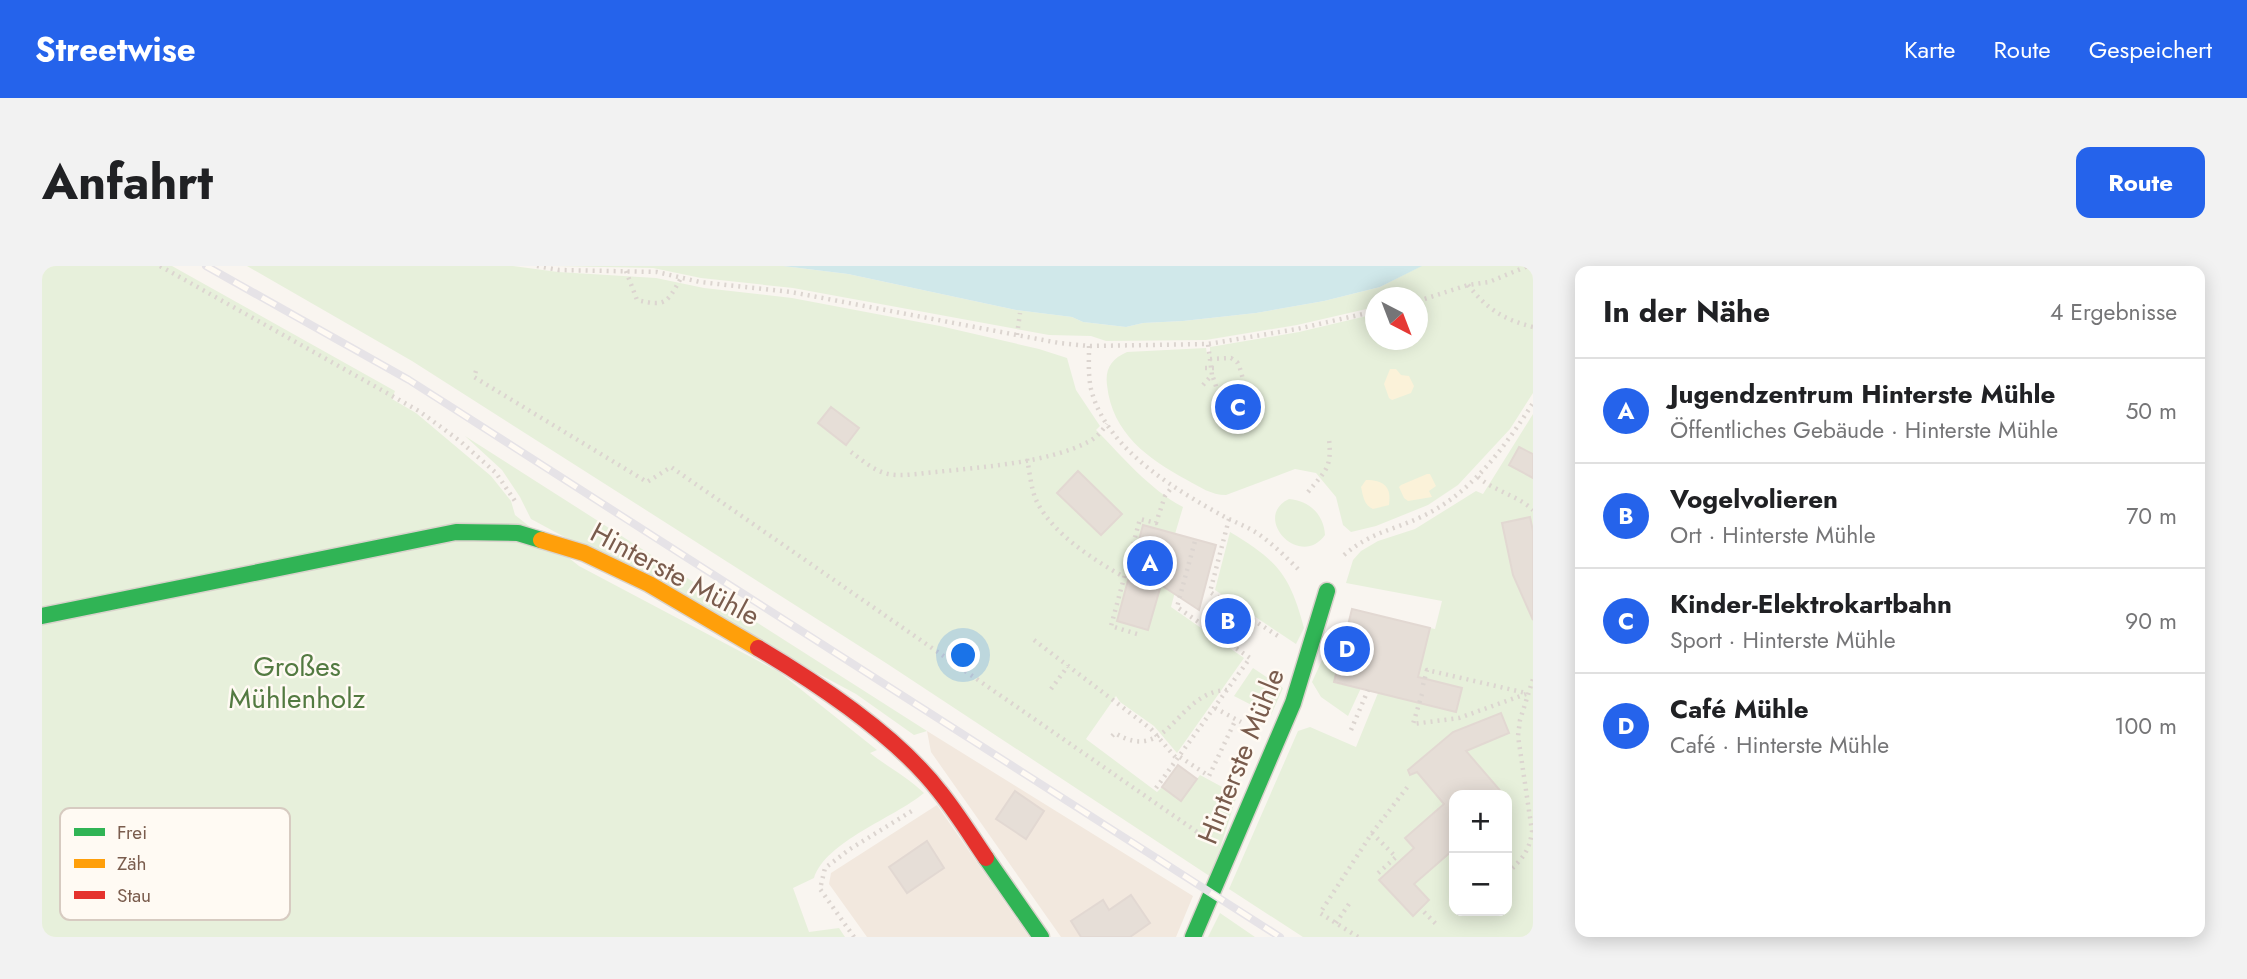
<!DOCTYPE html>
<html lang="de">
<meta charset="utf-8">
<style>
:root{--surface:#fff;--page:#f2f2f2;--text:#202124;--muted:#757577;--line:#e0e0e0;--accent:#2563eb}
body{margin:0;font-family:Jost,sans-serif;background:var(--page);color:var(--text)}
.controls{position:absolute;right:21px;bottom:21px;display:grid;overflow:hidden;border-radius:14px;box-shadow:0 4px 18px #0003}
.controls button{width:63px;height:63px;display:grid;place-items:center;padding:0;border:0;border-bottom:2px solid var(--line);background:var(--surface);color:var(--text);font:35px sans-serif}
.compass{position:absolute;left:1323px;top:21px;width:63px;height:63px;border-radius:50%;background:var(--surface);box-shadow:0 4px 18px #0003;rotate:138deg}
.you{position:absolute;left:922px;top:390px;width:24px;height:24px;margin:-18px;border:5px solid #fff;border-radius:50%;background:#1a73e8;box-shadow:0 0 0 10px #1a73e833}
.badge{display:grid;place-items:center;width:46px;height:46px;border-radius:50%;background:var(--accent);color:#fff;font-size:23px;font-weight:700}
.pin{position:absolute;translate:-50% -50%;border:4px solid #fff;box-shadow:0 2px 7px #0006}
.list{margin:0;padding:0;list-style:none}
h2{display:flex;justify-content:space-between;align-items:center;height:91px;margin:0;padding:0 28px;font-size:30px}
h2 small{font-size:23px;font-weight:400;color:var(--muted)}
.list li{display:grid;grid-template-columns:46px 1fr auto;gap:21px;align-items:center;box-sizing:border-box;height:105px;padding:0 28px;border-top:2px solid var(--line)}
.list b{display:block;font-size:26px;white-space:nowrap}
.list p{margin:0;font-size:23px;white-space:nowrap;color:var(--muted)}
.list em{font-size:23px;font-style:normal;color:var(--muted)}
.map{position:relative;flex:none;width:1491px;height:671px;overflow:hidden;border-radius:14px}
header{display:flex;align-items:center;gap:42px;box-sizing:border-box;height:98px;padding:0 35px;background:var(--accent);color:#fff}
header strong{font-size:33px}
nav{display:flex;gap:38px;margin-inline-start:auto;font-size:24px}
.intro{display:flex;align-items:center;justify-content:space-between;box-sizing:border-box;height:168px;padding:0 42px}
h1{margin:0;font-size:49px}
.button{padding:18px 32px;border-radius:14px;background:var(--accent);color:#fff;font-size:24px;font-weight:700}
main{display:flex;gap:42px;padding:0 42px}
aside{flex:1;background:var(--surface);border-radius:14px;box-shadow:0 4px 18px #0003}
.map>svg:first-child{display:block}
.residential{fill:#f2e8de}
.green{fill:#e7f0db;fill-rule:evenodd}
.sand{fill:#fbf2d9}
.water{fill:#d0e8ea}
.building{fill:#e6ded7;stroke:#e2d8d2;stroke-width:2}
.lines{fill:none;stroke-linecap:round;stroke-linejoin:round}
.fast-casing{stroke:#d9d2cb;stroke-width:19}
.slow-casing{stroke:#d9d2cb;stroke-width:19}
.jam-casing{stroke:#d9d2cb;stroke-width:19}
.path{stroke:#dcd5d0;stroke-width:4.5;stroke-dasharray:2 5;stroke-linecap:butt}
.fast{stroke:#30b455;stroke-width:16}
.slow{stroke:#ff9f0a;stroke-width:16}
.jam{stroke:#e5322d;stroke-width:16}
.rail-casing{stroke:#e6e3e7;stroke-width:8}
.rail{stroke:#fffaf3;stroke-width:5;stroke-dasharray:16;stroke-linecap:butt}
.labels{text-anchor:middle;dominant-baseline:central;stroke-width:5;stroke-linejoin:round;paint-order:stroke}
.street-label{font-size:28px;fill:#7a5c4d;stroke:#fffaf3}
.park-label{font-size:28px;fill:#537a41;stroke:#fffaf3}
.key{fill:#fffaf3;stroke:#d7cbc1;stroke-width:2}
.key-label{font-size:19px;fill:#7a5c4d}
</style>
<header>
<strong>Streetwise</strong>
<nav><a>Karte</a><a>Route</a><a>Gespeichert</a></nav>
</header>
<div class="intro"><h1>Anfahrt</h1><a class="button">Route</a></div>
<main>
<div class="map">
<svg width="1491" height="671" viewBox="0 0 1491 671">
<rect width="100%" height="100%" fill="#f9f5f0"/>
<!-- residential -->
<path class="residential" d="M885,465l266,165 -17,41h-115l-130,-185z
M895,539l92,132h-162l-38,-53 2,-11z"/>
<!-- green -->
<path class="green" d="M0,0h130l223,125 -3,8 24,14 75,63 20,25 4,14 64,51 200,106 98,78 -7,3c18,14 37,24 54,40 -30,25 -98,48 -110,85l-21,10 16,44 30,-4 6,9h-803z
M205,0h266l45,6 98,6 48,10 88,10 148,28 99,23 28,9 9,32 24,36 -4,4c27,27 53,59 87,77l-8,27 14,5 -18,68 73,51 -67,95 -23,-27 -34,-24 -4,-6 -30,43 71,53 5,-5 19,13 19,-25 37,20 -26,82 -325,-214 -474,-302z
M512,0h229l65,8 168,36 56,7 11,5 43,5 17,-4 40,-2 73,-8 68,-12 56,-14 41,-21h112v127l-23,36 -52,56 -30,20 -52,21 -25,6 -8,-7 -7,-28 -20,-24 -21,-4 -69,26c-15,0 -26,-8 -39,-15 -39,-21 -75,-47 -80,-95 -2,-16 4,-26 20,-33l79,-4 1,6h3v-7l89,-15 76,-18 1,26h42v-39l4,-2 -46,-1 -1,9 -78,18 -91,15 -100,1 -15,-5 -42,-1 -256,-47 -92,-10 -48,-10z
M1491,148v523h-230l-74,-48 69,-158 12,-4 46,20 22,-54 34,8 18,-73 5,1 7,-28 -96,-18 7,-23 8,-9 17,-10 37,-12 61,-38 7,3zM1412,529h53v116h-53z
M423,170l462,295 -13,4 -58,-41 -325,-175 -11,-22 -18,-27z
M1247,233c21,2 35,16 36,36 -25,35 -74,-18 -36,-36z
M1188,266c47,28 60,43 74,96l-8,16 -81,-54z
M1281,392l16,5 -5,19 27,6 -13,28 -27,-19 -9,-15z
M1211,402l30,20 -12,27 -37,-19z
M1178,647l35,24h-47z"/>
<!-- sand -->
<path class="sand" d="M1348,103h6l5,6 8,1 5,10 -3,7 -19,7 -3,-2 -5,-14z
M1385,208h3l6,12 -7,5 3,6 -24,4 -4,-3 -5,-11 2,-2z
M1324,214c17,0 26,6 23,25l-16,4c-9,-4 -10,-13 -12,-22z"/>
<!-- water -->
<path class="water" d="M741,0h639l-42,21 -56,14 -68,12 -73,8 -40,2 -17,4 -43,-5 -11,-5 -56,-7 -168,-36z"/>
<!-- building -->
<path class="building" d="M789,141l28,21 -13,17 -28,-22z
M1477,181l14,7v24l-24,-13z
M1036,205l44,43 -21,21 -44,-42z
M1488,251l3,14v89l-20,-45 -11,-52z
M1101,259l73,20 -17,65 -38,-25 -13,45 -31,-9z
M1310,343l78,19 -12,49 44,11 -6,24 -122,-30z
M1459,447l8,20 -43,18 38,44h-50v54l-40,35 15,16 -16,16 -34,-36 35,-32 -9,-10 39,-34 -27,-32 -7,3 -2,-5 45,-38z
M1136,499l19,14 -16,22 -19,-14z
M973,525l29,20 -18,28 -30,-20z
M885,575l17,27 -37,25 -18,-26z
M1089,629l19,28 -20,14h-49l-10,-16 32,-21 6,10z"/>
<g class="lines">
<!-- fast casing -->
<g class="fast-casing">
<path id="fast" d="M0,350l414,-84 62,1 23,7
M944,592l55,79
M1151,671l100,-234 34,-112"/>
</g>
<!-- slow casing -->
<g class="slow-casing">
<path id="slow" d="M499,274l43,13 65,31 109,64"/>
</g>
<!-- jam casing -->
<g class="jam-casing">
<path id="jam" d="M716,382c59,35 140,89 182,144 17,21 31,44 46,66"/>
</g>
<!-- path -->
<path class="path" d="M118,0l259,145 41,30 36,32 19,28
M495,0l22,4 98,2 43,10 91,10 268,51 30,3 119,-2 89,-15 79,-18
M584,5l11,29c29,7 30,3 44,-22
M1426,19c20,25 35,34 65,42
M1376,35l50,-16 21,-3 39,-16
M975,69l3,-22
M1047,80c0,14 -1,29 2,43 15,60 82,99 132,127 11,6 23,10 34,17 16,11 30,25 44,39
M1168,93l21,-1 6,4c5,8 5,19 10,28 11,21 15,30 -11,40l-8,-3c-7,-17 -9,-35 -16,-52
M1163,102h11
M434,105l-2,6 173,105 24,-15 532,369
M1161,119l9,-10 -4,-31
M809,186c11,8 23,19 37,22 15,3 32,-1 48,-2 46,-5 111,-9 152,-30 8,-4 14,-11 19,-18
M985,193c3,14 4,31 10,43 16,32 57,58 87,75
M1436,211c16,14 39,18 55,33
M1266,226c18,-22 24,-24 21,-53
M1187,253l-19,73 71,46
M1302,289c27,-23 47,-24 77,-38 50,-23 83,-69 112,-114
M1095,368l-26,-8 29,-107 16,4 9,-27 7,-9
M992,374l117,89 26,30
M1381,419l4,-15 99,23
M1009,423l17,-23
M1380,428l-9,30 46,-6 67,-24
M1173,442l26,14
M1309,464l17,-40
M1070,470l3,-3c53,33 62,-42 112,-43
M1138,491l29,19 27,-57
M1114,522l94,-130 -73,-51 18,-66
M1330,567l24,24 -20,18
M1465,607c15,-13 23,-23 25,-42l-14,-95 2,-16 13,-41
M1382,646l14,14
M1294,657l15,-22
M812,671l-34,-48 5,-21 25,-19 65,-40
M1316,671l-38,-24 52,-80 37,-48"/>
<!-- fast -->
<use href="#fast" class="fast"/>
<!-- slow -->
<use href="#slow" class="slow"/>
<!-- jam -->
<use href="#jam" class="jam"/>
<!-- rail casing -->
<g class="rail-casing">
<path id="rail" d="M164,0l203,114 871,557"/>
</g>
<!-- rail -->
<use href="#rail" class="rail"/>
</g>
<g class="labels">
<!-- street labels -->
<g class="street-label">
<text transform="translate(633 308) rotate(28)">Hinterste Mühle</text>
<text transform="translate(1199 490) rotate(-68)">Hinterste Mühle</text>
</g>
<!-- park labels -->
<g class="park-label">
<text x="255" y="400">Großes<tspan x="255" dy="32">Mühlenholz</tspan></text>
</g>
</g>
<!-- legend -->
<rect x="18" y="542" width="230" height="112" rx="10" class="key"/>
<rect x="32" y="562" width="31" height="8" fill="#30b455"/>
<rect x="32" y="593" width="31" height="9" fill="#ff9f0a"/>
<rect x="32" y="625" width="31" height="8" fill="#e5322d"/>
<g class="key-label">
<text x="75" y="573">Frei</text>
<text x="75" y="604">Zäh</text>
<text x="75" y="636">Stau</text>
</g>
</svg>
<div class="controls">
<button>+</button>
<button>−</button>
</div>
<svg class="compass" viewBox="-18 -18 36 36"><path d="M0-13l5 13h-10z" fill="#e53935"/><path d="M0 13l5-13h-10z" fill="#757577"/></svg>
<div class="you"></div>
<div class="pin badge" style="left:1108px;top:297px">A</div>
<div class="pin badge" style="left:1186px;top:355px">B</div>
<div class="pin badge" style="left:1196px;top:141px">C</div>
<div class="pin badge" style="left:1305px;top:383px">D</div>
</div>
<aside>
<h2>In der Nähe<small>4 Ergebnisse</small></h2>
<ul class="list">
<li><span class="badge">A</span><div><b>Jugendzentrum Hinterste Mühle</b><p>Öffentliches Gebäude · Hinterste Mühle</p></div><em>50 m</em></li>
<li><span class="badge">B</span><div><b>Vogelvolieren</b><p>Ort · Hinterste Mühle</p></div><em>70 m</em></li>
<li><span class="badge">C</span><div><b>Kinder-Elektrokartbahn</b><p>Sport · Hinterste Mühle</p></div><em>90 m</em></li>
<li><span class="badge">D</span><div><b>Café Mühle</b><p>Café · Hinterste Mühle</p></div><em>100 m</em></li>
</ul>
</aside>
</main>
